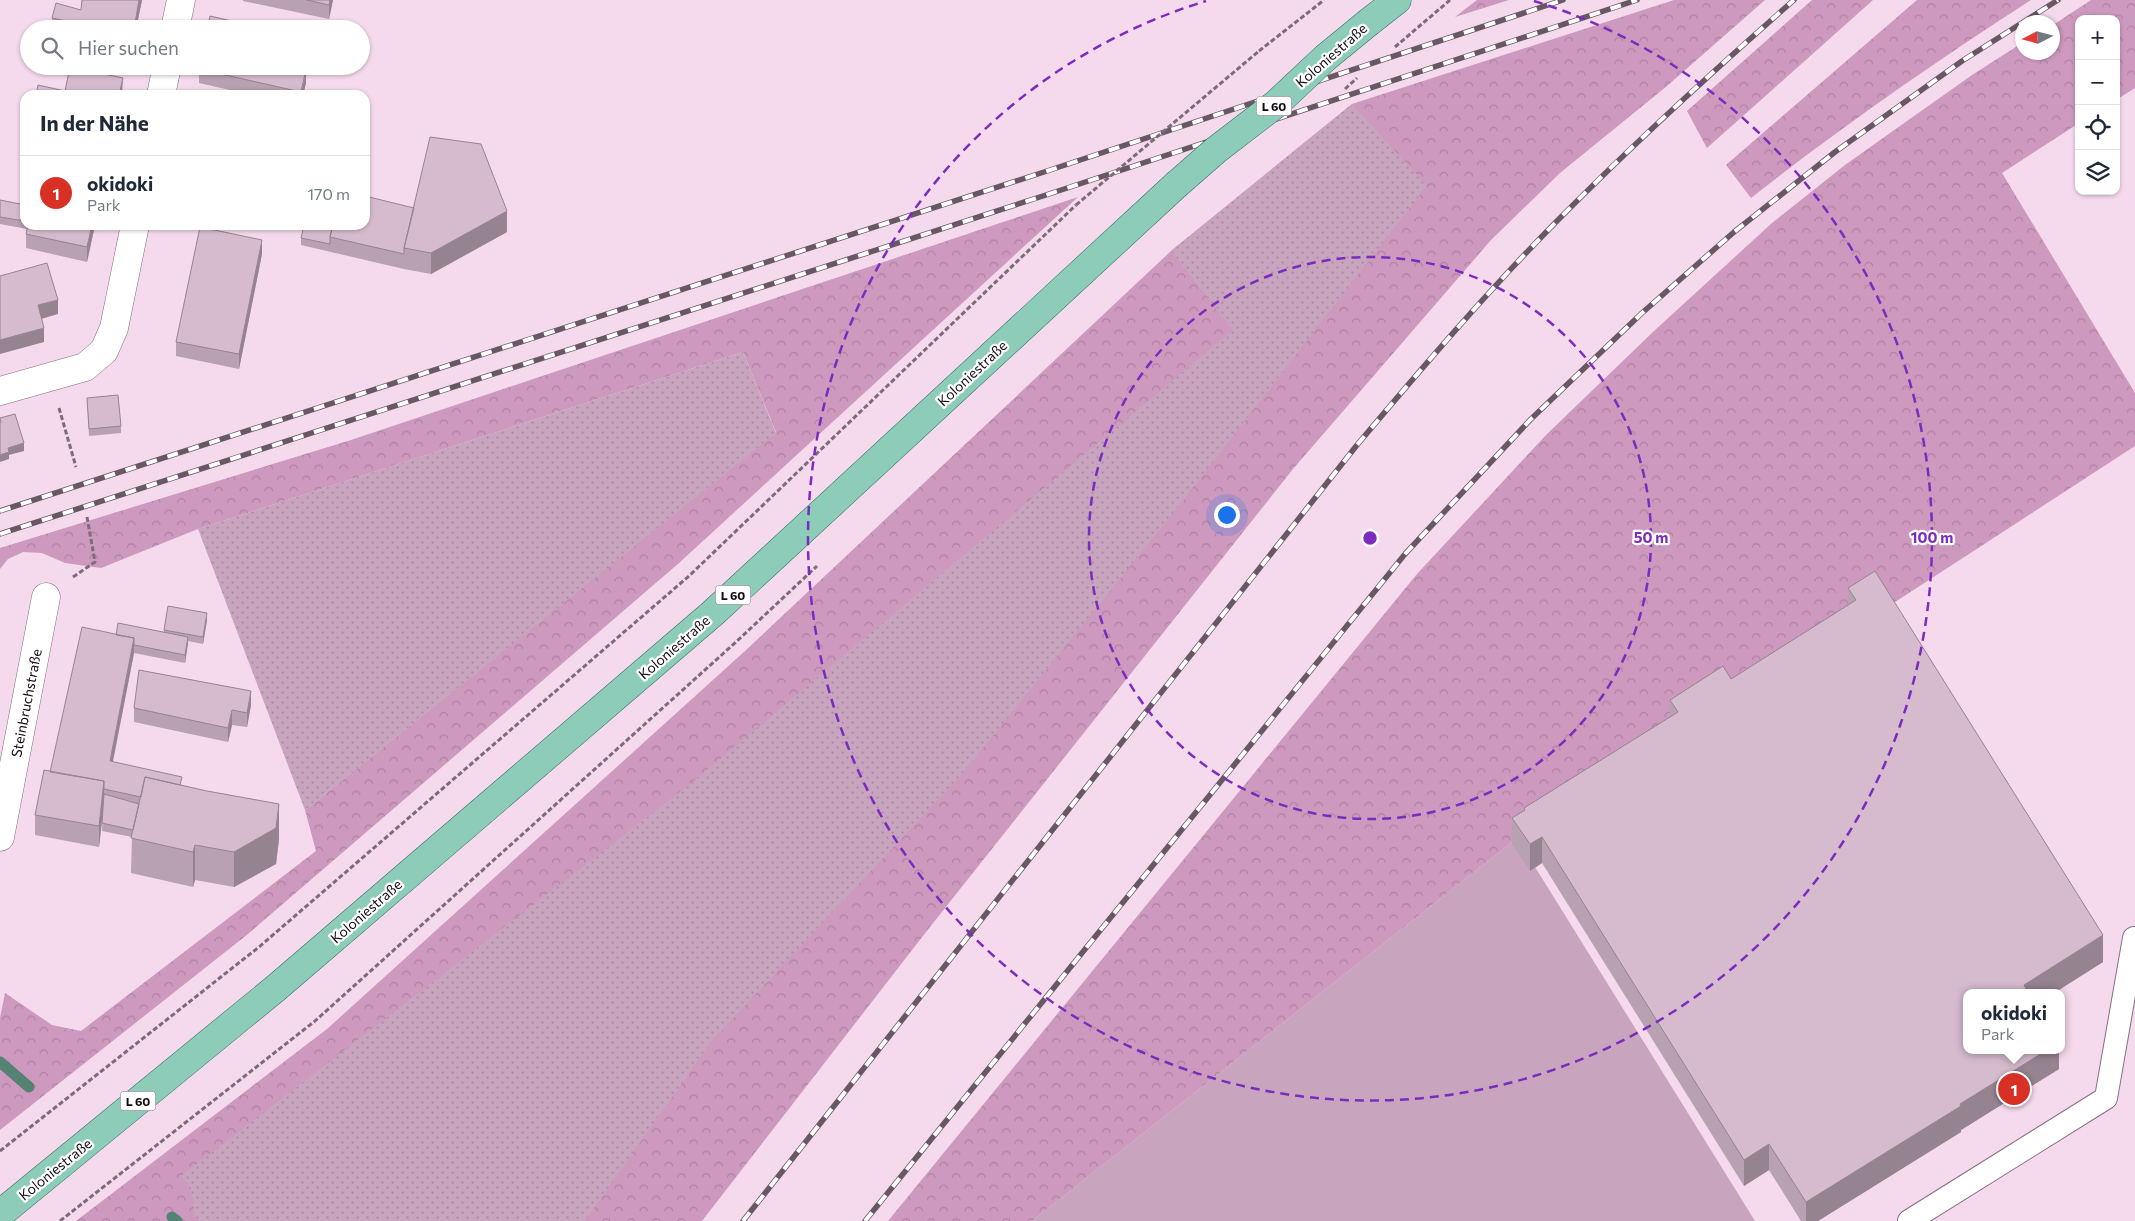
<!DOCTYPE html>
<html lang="de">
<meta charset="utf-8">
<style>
:root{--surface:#fff;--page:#f2f2f3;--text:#1f2937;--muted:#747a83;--line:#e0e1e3;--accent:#d93025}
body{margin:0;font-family:Commissioner,sans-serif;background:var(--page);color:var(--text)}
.controls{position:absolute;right:15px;top:15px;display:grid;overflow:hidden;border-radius:10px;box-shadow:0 1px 4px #0004}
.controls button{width:45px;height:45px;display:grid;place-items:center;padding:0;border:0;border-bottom:1px solid var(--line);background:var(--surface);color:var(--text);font:25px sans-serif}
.compass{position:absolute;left:2015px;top:15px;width:45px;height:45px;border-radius:50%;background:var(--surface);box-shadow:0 1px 4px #0004;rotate:264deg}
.you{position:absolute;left:1226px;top:514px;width:18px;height:18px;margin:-12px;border:4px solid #fff;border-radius:50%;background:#1a73e8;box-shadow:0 0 0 8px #1a73e833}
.badge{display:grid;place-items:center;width:32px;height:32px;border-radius:50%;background:var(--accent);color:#fff;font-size:16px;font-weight:700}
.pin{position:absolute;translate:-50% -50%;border:2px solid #fff;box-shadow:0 1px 5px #0006}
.popup{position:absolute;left:1963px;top:989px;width:102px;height:65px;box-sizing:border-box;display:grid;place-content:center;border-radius:10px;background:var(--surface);filter:drop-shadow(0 1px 4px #0005);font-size:16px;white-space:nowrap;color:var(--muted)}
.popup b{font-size:19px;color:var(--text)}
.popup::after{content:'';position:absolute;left:50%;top:100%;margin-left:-10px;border:10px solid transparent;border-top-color:var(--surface)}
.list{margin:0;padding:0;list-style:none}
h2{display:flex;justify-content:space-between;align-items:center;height:65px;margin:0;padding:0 20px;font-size:21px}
h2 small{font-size:16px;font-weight:400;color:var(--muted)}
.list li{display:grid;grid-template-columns:32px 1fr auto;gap:15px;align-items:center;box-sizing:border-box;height:75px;padding:0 20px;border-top:1px solid var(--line)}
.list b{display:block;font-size:19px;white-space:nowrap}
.list p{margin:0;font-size:16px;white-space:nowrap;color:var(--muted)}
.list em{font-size:16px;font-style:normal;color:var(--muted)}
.icon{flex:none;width:28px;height:28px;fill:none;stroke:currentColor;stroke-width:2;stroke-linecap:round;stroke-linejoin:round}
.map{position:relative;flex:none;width:2135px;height:1221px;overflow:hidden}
.search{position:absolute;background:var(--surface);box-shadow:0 1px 4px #0004;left:20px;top:20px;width:350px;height:55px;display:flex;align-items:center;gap:12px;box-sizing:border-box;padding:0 18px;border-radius:28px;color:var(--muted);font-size:19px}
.panel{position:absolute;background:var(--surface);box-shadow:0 1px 4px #0004;left:20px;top:90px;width:350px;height:140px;border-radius:15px}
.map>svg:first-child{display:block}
.grass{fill:#c8a4be}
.forest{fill:url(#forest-crowns)}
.garden{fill:url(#garden-dots)}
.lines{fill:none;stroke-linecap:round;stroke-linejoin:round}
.stream{stroke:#548273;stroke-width:11}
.service-casing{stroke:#856d7e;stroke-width:24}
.minor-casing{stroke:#856d7e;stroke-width:29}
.primary-casing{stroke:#307260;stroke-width:29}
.path{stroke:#7d6b78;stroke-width:3;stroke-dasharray:5 2.5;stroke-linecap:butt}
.service{stroke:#fff;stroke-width:22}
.minor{stroke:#fff;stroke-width:28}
.primary{stroke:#8cccb9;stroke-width:28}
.rail-casing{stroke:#685863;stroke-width:5.5}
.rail{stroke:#fff;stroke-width:4;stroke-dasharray:11;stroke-linecap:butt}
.primary-bridge-casing{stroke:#307260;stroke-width:29;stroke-linecap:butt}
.path-bridge{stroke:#7d6b78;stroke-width:3;stroke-dasharray:5 2.5;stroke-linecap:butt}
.primary-bridge{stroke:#8cccb9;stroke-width:28}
.wall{fill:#b8a1b1}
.shaded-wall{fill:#968390}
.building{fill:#d6bbce;stroke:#968390}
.ring{fill:none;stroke:#7b2cbf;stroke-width:2.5;stroke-dasharray:9 6}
.labels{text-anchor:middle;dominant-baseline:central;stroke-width:4.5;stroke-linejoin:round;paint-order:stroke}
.shield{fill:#fff;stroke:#5a5458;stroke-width:1}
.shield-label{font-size:12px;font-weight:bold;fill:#130a11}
.street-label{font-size:14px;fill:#130a11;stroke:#fff}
.centre{fill:#7b2cbf;stroke:#fff;stroke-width:2.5}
.ring-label{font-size:15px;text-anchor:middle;font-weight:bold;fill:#7b2cbf;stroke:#fff;stroke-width:4.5;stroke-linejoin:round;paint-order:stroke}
</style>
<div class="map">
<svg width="2135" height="1221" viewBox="0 0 2135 1221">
<defs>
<pattern id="forest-crowns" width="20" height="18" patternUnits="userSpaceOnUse" patternTransform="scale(1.25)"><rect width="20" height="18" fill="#cd99be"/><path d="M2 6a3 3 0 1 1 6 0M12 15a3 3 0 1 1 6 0" fill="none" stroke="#af82a2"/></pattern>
<pattern id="garden-dots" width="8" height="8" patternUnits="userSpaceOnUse" patternTransform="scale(1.25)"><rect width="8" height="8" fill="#c8a4be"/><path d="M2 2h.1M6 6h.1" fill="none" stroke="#ab8ca2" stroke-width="1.8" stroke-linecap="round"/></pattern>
</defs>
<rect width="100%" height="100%" fill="#f5d9ec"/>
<!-- grass -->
<path class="grass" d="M1517,838l238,383h-723z"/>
<!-- forest -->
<path class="forest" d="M1477,0h32l-54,17z
M1674,0h91l-98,86 -107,87 -69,67 -57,66 -141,163 -367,463 -224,289h-626l251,-192 418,-378 426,-400 181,-147z
M1812,0h61l-166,148 -20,-37z
M1917,0h114c-96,62 -190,127 -280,198l-25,-33z
M2091,0h44v88l-19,12v-81h-37v104l-77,50 133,220v53l-240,156 -378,236 -485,383h-144l529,-647 129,-139 108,-104 118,-108 73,-58 127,-90 50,-32v9h30l1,-27z
M1078,197l-399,366 -431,371 -248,196v-112l5,-25 47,32 29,6 235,-180 -11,-41 471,-378 -33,-80 -545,177 -97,39 -36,-5 -23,-10 -19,-1 -15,7 -8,10v-21l351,-108z"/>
<!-- garden -->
<path class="garden" d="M1352,104l75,82 -257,331 -209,258 -251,268 -125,178h-385l-5,-4 -4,-29 -10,-12 509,-392 543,-454 -62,-79z
M743,352l33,81 -471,377 -107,-281z"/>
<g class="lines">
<!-- stream -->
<path class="stream" d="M0,1062l29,25
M172,1217l5,4"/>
<!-- service casing -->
<g class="service-casing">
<path id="service" d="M1909,1221l197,-123 28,-160"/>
</g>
<!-- minor casing -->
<g class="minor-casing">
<path id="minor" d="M175,29l6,-29
M161,95l6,-29
M0,391l85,-24 19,-16 10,-23 21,-103
M0,837l46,-240"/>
</g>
<!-- primary casing -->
<g class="primary-casing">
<path id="primary" d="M1369,22l28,-22
M0,1214l276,-226 437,-375 463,-428"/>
</g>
<!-- path -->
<path class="path" d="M1259,51l65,-51
M59,408l17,59
M73,577l22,-15 -8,-45
M0,1151l259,-204 430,-371 387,-371
M60,1221l255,-200 421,-379 81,-76"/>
<!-- service -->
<use href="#service" class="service"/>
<!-- minor -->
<use href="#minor" class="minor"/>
<!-- primary -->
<use href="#primary" class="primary"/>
<!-- rail casing -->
<g class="rail-casing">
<path id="rail" d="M0,511l1044,-339 519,-172
M0,534l1046,-339 591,-195
M743,1221l614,-776c64,-76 129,-152 199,-223 76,-77 156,-150 238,-222
M865,1221l540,-667 126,-135 111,-106 92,-81 101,-80 127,-91 96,-61"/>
</g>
<!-- rail -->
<use href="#rail" class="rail"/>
<!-- primary-bridge casing -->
<g class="primary-bridge-casing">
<path id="primary-bridge" d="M1176,185l40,-35 60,-46 49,-46 44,-36"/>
</g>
<!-- path-bridge -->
<path class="path-bridge" d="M1395,47l55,-47
M1345,89l12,-11
M1076,205l183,-154"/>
<!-- primary-bridge -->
<use href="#primary-bridge" class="primary-bridge"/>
</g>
<!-- wall -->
<path class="wall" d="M82,0h60l-6,29h-84v-11l29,-8z
M243,0h90l-4,19 -86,-18z
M92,66h37l-2,9z
M199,69l107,14 -3,12h-51l-53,-12z
M25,124v20h-1v-15z
M0,200l25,5v20h70l-8,37 -61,-14v-14l1,-5 -27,-5z
M507,232l-76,42 -27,-5 -103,-24v-7z
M262,254l-23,115 -63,-13v-14z
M87,398l34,28v7l-32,3z
M1848,588l255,374 -49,31h-88l93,57v19l-98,61v2l-143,89h-17l-32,-51 -25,16 -202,-323 -12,8 -18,-27v-26l12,-8v-2l146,-91v-17l61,-21 117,-74z
M207,620l-4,24 -15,-3 -3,22 -51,-10 -21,109 69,23 97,54 -3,25 -42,23 -39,-7 -2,7 -62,-14 1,-36 -30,-6 1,-18 -4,34 -64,-12v-20l15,-43 66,-137 48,-3v-2z
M251,705l-4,22 -15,-2 -4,17 -94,-20v-14z"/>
<!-- shaded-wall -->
<path class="shaded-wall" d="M139,0h3l-6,29h-2z
M330,0h3l-4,19v-14z
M306,69v14l-3,12h-2z
M123,78l-1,17h-3z
M507,211v21l-76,42v-21z
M92,225h3l-8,37v-15z
M262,240v14l-23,115v-15z
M58,300v14l-20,6v-15z
M44,328v14l-44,12v-14z
M24,443v8l-15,4v4l-9,3v-7l8,-7z
M207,613v7l-4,24v-7z
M188,637v7l-3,19v-8z
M134,638v15l-24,122v-14z
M251,691v14l-4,22v-14z
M232,710v15l-4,17v-14z
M104,781v21l-5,45v-21z
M279,804v35l-3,25 -42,23v-35z
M1542,837v26l-12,8v-27z
M195,845v35l-2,7v-35z
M2103,935v27l-49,31h-30v-8z
M2047,1050h12v19l-98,61v2l-143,89h-12v-19l154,-98z
M1769,1144v26l-25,16v-26z"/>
<!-- building -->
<path class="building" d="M82,0h57l-5,29h-55l1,-5 -28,-6 4,-15 25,7z
M307,0h23l-1,5z
M210,16l48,11 -1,2h-50z
M200,66h93l13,3 -5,23 -102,-23z
M70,67l53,11 -4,17h-83l2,-10 27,6z
M430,137l51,7 26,67 -76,42 -27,-5z
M365,196l49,12 -10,40v6l-74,-17 3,-12h32z
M0,200l25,5v16l-25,-4z
M28,225h64l-5,22 -61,-13z
M304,225h29l-3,12v7l-29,-6z
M200,227l62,13 -23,114 -63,-12z
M47,263l11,37 -20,5 6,23 -44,12v-64z
M118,395l3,31 -32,3 -2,-31z
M15,414l9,29 -16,5 1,4 -9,3v-32l1,-1 -1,-4z
M1875,571l228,364 -79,50 4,8h-62v57h81l-87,54 1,2 -155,96 -37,-58 -25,16 -202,-323 -12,7 -18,-26 13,-8 -1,-2 154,-96 -8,-12 53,-34 8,13 125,-79 -8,-12z
M168,606l39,7 -4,24 -39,-7z
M118,623l70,14 -3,18 -51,-10v-7l-18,-3z
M82,627l52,11 -24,123 72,16 -2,8 -35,-8 -4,20 -37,-8v-8l-54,-9z
M139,670l112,21 -4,22 -15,-3 -4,18 -94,-20z
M44,770l60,11 -5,45 -64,-11z
M145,777l62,14 72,13 -3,24 -42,24 -39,-7 -2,7 -62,-14z
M104,794l35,10 -6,26 -31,-7z"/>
<!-- distance rings -->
<g class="ring">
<circle cx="1370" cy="538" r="281"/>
<path d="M1534 1A562 562 0 1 1 1206 1"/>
</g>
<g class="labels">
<!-- shield labels -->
<g class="shield">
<rect x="1256.5" y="96.5" width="35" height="19" rx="4"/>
<rect x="715.5" y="585.5" width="35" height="19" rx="4"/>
<rect x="120.5" y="1091.5" width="35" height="19" rx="4"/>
</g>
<g class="shield-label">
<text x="1274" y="106">L 60</text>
<text x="733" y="595">L 60</text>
<text x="138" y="1101">L 60</text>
</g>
<!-- street labels -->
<g class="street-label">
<text transform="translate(1331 55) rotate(-41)">Koloniestraße</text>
<text transform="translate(972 373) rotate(-43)">Koloniestraße</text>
<text transform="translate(674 647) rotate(-41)">Koloniestraße</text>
<text transform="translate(26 703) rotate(-79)">Steinbruchstraße</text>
<text transform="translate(366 911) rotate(-41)">Koloniestraße</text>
<text transform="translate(55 1169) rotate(-39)">Koloniestraße</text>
</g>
</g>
<circle cx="1370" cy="538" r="8" class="centre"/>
<g class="ring-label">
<text x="1651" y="543">50 m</text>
<text x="1932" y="543">100 m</text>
</g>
</svg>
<div class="controls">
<button>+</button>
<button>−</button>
<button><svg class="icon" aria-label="locate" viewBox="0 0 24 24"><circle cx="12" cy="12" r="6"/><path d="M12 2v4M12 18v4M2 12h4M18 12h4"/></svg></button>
<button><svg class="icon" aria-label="layers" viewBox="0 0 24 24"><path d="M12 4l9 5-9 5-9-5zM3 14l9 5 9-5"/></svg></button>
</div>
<svg class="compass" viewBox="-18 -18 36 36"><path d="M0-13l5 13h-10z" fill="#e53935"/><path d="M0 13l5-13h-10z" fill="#747a83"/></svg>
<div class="you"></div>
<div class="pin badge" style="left:2014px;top:1089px">1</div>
<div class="popup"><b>okidoki</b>Park</div>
<div class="search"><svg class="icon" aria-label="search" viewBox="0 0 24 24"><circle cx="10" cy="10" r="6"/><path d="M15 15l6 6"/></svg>Hier suchen</div>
<section class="panel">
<h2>In der Nähe<small></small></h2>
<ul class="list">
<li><span class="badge">1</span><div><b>okidoki</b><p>Park</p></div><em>170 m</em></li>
</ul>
</section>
</div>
